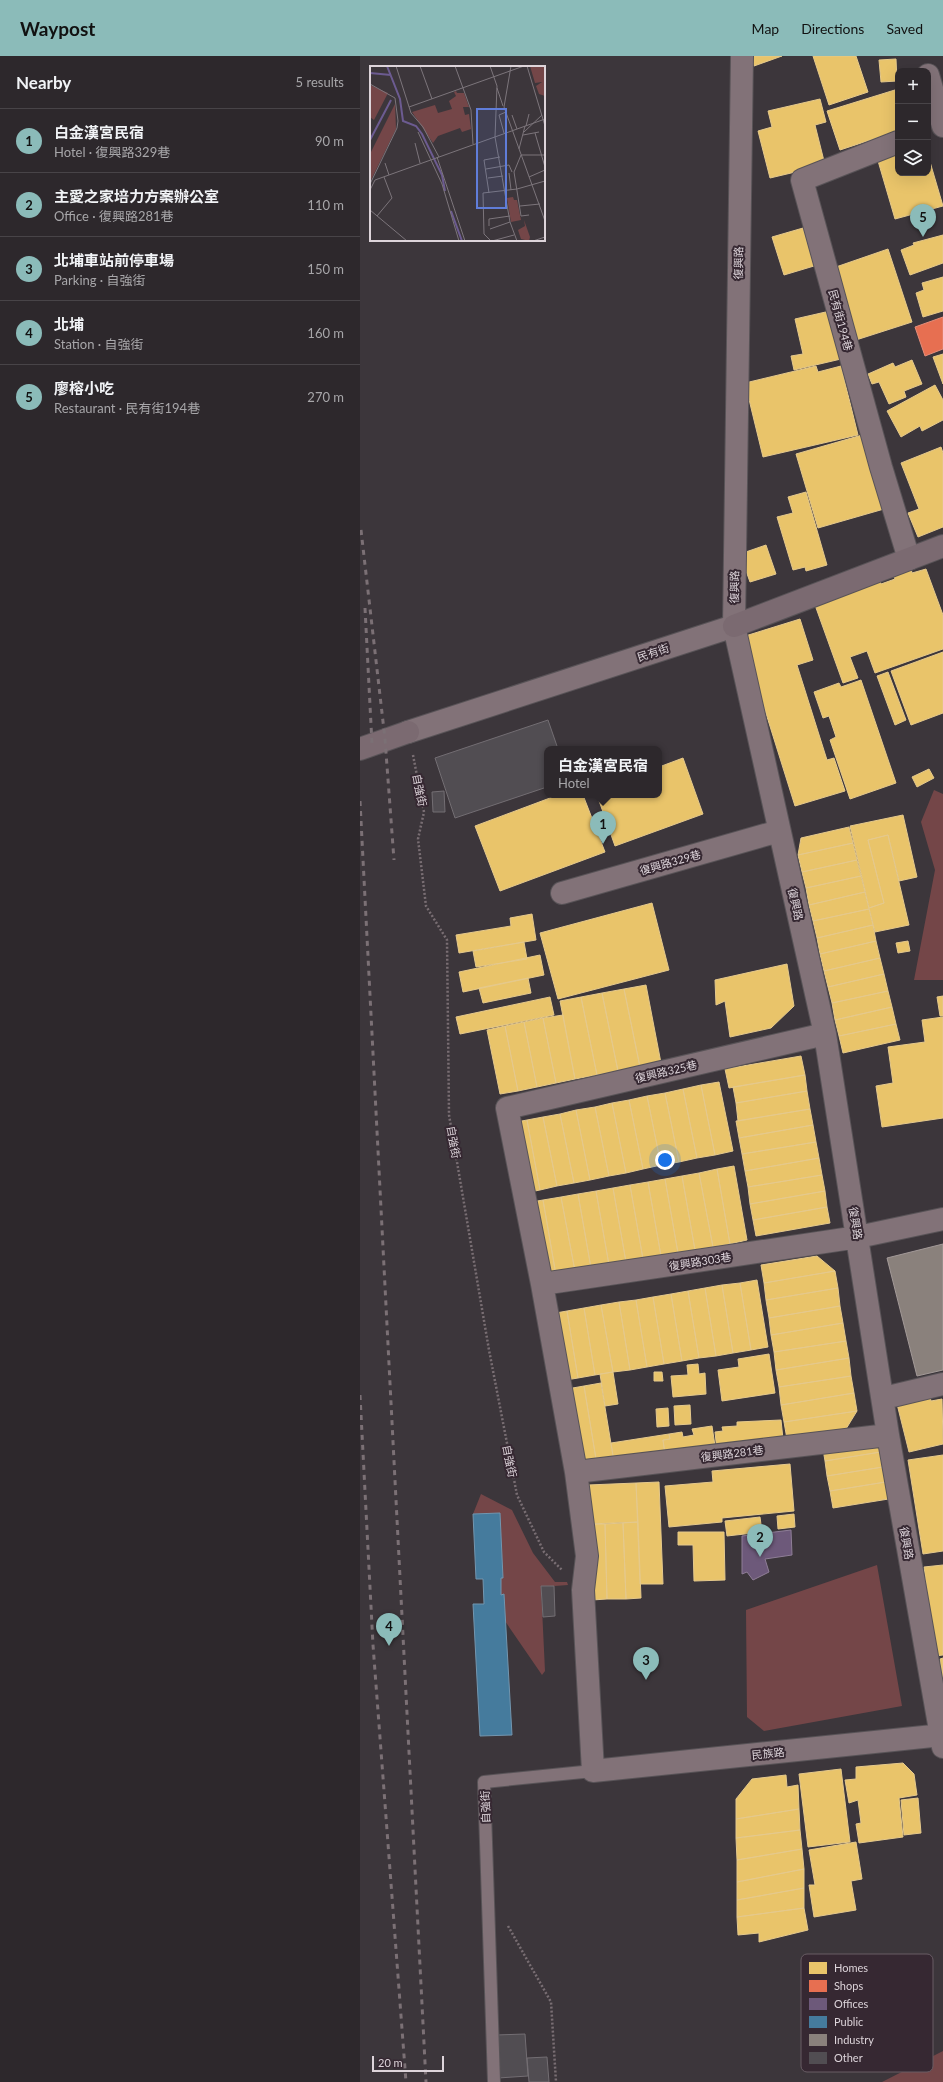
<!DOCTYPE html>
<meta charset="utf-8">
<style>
:root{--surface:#2d282c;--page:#393438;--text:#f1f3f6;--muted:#a7a6a9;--line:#484448;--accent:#8bbbb9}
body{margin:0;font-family:Lato,"Noto Sans TC",sans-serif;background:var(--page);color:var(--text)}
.controls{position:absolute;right:12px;top:12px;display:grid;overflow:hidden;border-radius:8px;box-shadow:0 4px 16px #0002}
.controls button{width:36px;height:36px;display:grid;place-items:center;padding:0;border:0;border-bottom:1px solid var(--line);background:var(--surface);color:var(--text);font:20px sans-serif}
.scale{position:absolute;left:12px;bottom:10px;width:72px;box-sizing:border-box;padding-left:4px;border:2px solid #ddd4da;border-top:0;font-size:11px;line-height:14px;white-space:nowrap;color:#ddd4da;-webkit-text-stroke:3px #362832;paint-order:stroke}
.you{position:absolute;left:305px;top:1104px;width:14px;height:14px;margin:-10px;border:3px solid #fff;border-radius:50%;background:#1a73e8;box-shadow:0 0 0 6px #1a73e833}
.badge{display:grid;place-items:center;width:26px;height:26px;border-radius:50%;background:var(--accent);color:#111;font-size:13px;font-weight:700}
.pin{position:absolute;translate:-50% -33px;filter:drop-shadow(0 1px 2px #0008)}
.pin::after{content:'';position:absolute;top:21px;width:14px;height:12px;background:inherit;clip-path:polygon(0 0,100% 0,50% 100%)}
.popup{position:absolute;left:184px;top:690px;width:118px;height:52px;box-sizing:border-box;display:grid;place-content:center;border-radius:8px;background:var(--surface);filter:drop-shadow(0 1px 3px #0005);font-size:13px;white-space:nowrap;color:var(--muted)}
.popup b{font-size:15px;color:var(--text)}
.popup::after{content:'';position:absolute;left:50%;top:100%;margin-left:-8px;border:8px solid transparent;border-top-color:var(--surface)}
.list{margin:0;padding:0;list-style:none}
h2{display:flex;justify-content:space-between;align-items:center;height:52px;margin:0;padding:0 16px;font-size:17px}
h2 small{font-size:13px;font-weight:400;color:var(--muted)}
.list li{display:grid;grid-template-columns:26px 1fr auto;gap:12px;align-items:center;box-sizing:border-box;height:64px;padding:0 16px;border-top:1px solid var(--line)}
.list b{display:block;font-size:15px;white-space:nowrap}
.list p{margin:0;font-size:13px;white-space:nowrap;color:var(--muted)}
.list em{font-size:13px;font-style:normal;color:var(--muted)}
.icon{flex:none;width:22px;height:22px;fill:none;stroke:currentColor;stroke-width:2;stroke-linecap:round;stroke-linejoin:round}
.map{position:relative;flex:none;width:583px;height:2026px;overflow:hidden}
header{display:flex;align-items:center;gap:24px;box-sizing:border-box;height:56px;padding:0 20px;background:var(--accent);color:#111}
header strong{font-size:19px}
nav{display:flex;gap:22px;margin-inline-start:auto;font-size:14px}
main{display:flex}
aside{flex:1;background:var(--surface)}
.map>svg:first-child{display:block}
.green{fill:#744648}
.homes{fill:#e9c46a;stroke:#e5c98c}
.shops{fill:#e76f51;stroke:#e48d7a}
.offices{fill:#6d597a;stroke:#8f7e97}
.public{fill:#457b9d;stroke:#7396af}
.industry{fill:#8a817c;stroke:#a39a98}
.building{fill:#514d52;stroke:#736e73}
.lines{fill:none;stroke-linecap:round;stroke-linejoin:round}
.lane-casing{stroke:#585357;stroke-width:14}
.street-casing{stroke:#585357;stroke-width:24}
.secondary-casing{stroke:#585357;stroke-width:24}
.path{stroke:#796e73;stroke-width:2.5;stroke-dasharray:2 2;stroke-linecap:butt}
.lane{stroke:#827278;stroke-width:12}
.street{stroke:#827278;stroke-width:22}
.secondary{stroke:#7b6a71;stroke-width:22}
.rail{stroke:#7b7075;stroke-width:3;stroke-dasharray:5 5;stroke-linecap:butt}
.labels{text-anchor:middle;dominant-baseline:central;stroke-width:4;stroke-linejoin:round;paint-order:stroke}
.street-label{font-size:11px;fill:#ddd4da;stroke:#362832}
.inset-river{fill:none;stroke:#6c5b91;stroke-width:2}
.inset-road{fill:none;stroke:#7c757b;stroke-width:1}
.view{fill:#607dd9;fill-opacity:0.15;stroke:#607dd9;stroke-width:2}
.inset-edge{fill:none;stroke:#ddd4da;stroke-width:2}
.key{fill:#362832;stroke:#685c64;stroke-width:1}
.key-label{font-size:11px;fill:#ddd4da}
</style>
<header>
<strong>Waypost</strong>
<nav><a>Map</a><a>Directions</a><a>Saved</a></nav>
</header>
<main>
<aside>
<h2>Nearby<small>5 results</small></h2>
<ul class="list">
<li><span class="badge">1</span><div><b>白金漢宮民宿</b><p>Hotel · 復興路329巷</p></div><em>90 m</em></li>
<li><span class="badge">2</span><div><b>主愛之家培力方案辦公室</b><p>Office · 復興路281巷</p></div><em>110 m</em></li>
<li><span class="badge">3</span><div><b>北埔車站前停車場</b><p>Parking · 自強街</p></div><em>150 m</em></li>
<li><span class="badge">4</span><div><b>北埔</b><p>Station · 自強街</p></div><em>160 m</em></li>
<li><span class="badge">5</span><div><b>廖榕小吃</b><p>Restaurant · 民有街194巷</p></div><em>270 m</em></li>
</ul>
</aside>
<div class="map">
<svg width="583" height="2026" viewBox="0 0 583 2026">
<rect width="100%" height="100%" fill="#3c363b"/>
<!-- green -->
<path class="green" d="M574,734l9,4v186h-29l21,-110 -14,-48z
M121,1438l31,16 21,43 22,29h12l1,3 -27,2 4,84 -3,4 -37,-54 -1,-27 -3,1v-17h2l-3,-65 -27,1z
M517,1509l25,141 -138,25 -17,-14 -1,-107z
M583,1995v31h-61z"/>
<!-- homes -->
<path class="homes" d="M392,0h30l-28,10z
M453,0h43l12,36 -39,13z
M536,3l1,22 -16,1 -2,-22z
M538,33v42l-58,19 -13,-39z
M460,43l6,23 -11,3 10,40 -55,13 -12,-47 14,-4 -4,-16z
M538,92v25h30v-18l15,51 -48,13 -19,-65z
M443,172l11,38 -30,9 -12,-38z
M583,179v28l-33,12 -9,-25 13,-5 -1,-2z
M528,193l24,73 -56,18 -23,-72z
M583,221v34l-20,6 -7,-24 8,-3 -2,-7z
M470,255l11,48 -47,11 -3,-14 12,-2 -8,-35z
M583,298v30l-10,-27z
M552,304l10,24 -18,7 2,6 -17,7 -10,-22 -7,2 -4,-10 25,-11 2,4z
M456,310l2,6 23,-6 17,69 -95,22 -18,-74z
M575,329l8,15v20l-21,11 -2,-5 -19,11 -14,-26z
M502,379l22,74 -66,19 -22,-74z
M581,391l2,6v74l-25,10 -10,-24 11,-4 -18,-46z
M446,436l21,73 -21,6 -1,-4 -12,3 -16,-53 16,-4 -5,-16z
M406,489l10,29 -26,8 -10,-28z
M551,513l1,4 14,-4 17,46v34l-68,24 -8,-22 -17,6 8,21 -15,5 -28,-78 65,-24 1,3 14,-5 -2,-4z
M440,563l13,41 -16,5 30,95 7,-2 11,33 -50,15 -53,-169z
M583,596v61l-32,12 -20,-54z
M528,616l18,48 -11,5 -18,-49z
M501,624l35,103 -46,16 -20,-59 6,-3 -7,-21 -6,2 -9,-26 25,-9 2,4z
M323,702l20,56 -88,32 -18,-51h62v-28z
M569,713l5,9 -17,9 -5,-10z
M198,739h25l22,57 -105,39 -25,-65z
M543,759l14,62 -18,4 -11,-46 -20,5 16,63 -15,5 -19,-82z
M489,771l4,16 -55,12 3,-17z
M528,779l21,90 -34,7 -6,-24 15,-5 -16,-63z
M493,787l4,17 -55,12 -4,-17z
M497,804l4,16 -55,12 -4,-16z
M501,820l4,16 -56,13 -3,-17z
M505,836l4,17 -56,12 -4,-16z
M292,847l17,67 -111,29 -18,-66z
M509,853l4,16 -56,13 -4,-17z
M172,858l4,26 -77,13 -3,-18 55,-9 -1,-8z
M513,869l3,16 -56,13 -3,-16z
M516,885l4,17 -56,13 -4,-17z
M548,885l2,10 -12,2 -2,-10z
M164,886l3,17 -51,8 -3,-16z
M180,899l4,20 -81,17 -4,-20z
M520,902l4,16 -56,13 -4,-16z
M427,908l7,42 -23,22 -41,9 -5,-36 -9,4 -1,-25z
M524,918l4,17 -56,12 -4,-16z
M168,922l3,15 -48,10 -4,-15z
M286,929l15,78 -21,4 -16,-78z
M264,933l16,78 -22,4 -16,-78z
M528,935l4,16 -57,13 -3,-17z
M242,937l16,78 -21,4 -16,-78z
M583,940v20h-3l-3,-19z
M190,941l4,18 -94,19 -4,-17z
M221,941l16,78 -22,4 -15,-78z
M532,951l4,17 -57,12 -4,-16z
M203,959l12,64 -19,4 -13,-65z
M583,961v101l-61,9 -6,-41 17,-3 -5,-36 37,-5 -3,-22z
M183,962l13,65 -19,4 -13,-65z
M164,966l13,65 -19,4 -13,-65z
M536,968l4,16 -57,13 -4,-17z
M145,970l13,65 -18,3 -13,-64z
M441,1000l4,19 -76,13 -4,-19z
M445,1019l2,16 -71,12 -3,-16z
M359,1026l14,69 -18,4 -14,-70z
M341,1029l14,70 -18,3 -14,-69z
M323,1033l14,69 -18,4 -14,-69z
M447,1035l3,18 -72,12 -2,-18z
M305,1037l14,69 -18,3 -14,-69z
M287,1040l14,69 -18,4 -14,-69z
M269,1044l14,69 -17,4 -14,-70z
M252,1047l14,70 -17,3 -14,-69z
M235,1051l14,69 -19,4 -14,-70z
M450,1053l3,16 -74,13 -3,-17z
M216,1054l14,70 -16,3 -14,-69z
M200,1058l14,69 -17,3 -14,-69z
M183,1061l14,69 -17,4 -13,-70z
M167,1064l13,70 -15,3 -14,-70z
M453,1069l3,17 -74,12 -3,-16z
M456,1086l3,16 -74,13 -3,-17z
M459,1102l3,17 -74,12 -3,-16z
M374,1110l13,74 -17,4 -13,-75z
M357,1113l13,75 -17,3 -14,-74z
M339,1117l14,74 -18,3 -13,-74z
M462,1119l3,16 -75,13 -2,-17z
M322,1120l13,74 -17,3 -13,-74z
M305,1123l13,74 -17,3 -13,-74z
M288,1126l13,74 -18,3 -13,-74z
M270,1129l13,74 -17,3 -13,-74z
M253,1132l13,74 -17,3 -13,-74z
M236,1135l13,74 -18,3 -13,-74z
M465,1135l2,16 -74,13 -3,-16z
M218,1138l13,74 -16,3 -14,-74z
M201,1141l14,74 -19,4 -13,-75z
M183,1144l13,75 -16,2 -14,-74z
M467,1151l3,16 -74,13 -3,-16z
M457,1200l18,15 -71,12 -3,-18z
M475,1215l3,17 -72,12 -2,-17z
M397,1224l11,67 -17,3 -11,-67z
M380,1227l11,67 -18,3 -11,-68z
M362,1229l11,68 -17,3 -11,-68z
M345,1232l11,68 -17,2 -11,-67z
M478,1232l2,18 -71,12 -3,-18z
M328,1235l11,67 -17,3 -11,-67z
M311,1238l11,67 -18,3 -11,-67z
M293,1241l11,67 -17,3 -11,-67z
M276,1244l11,67 -17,3 -11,-68z
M259,1246l11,68 -17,2 -12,-67z
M241,1249l12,67 -18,3 -11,-67z
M480,1250l3,17 -72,12 -2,-17z
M224,1252l11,67 -17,3 -11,-67z
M207,1255l11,67 -18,3 -10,-67z
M483,1267l3,18 -72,11 -3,-17z
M486,1285l3,17 -73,12 -2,-18z
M409,1298l6,39 -53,8 -4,-31 21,-3 -1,-8z
M489,1302l2,18 -72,11 -3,-17z
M338,1308l1,10 6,-1 1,21 -33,3 -2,-21 17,-1 -1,-10z
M253,1316l5,32 -13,2 -5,-32z
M294,1316h8l1,9h-9z
M491,1320l3,17 -73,12 -2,-18z
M241,1327l13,79 -17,3 -13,-79z
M224,1330l13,79 -18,3 -12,-79z
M494,1337l3,18 -73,11 -3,-17z
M570,1341l1,4 11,-2 1,45 -34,8 -12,-48z
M330,1349l1,19 -16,1 -1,-19z
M308,1352l1,18 -12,1 -1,-18z
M497,1355l-11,18 -59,10 -3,-17z
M421,1364l2,19 -66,12 -2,-19 8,-1 -1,-4 15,-1v-4z
M352,1370l3,20 -50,8 -2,-14 7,-1 -1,-5 13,-2 1,5 11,-2 -2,-6z
M518,1377l15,17 -68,11 -3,-18z
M309,1378l1,5 -7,1 2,14 -51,8 -3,-19z
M533,1394l2,15 -68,11 -2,-15z
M583,1399v96l-20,3 -15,-94z
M430,1408l4,47 -72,7v4l-53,5 -4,-41 48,-4 -1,-11z
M535,1409l3,15 -68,11 -3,-15z
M538,1424l3,17 -68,11 -3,-17z
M299,1426l4,102h-23l-4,-101z
M276,1427l2,39 -49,2 -1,-39z
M434,1458l1,13 -17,2 -1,-13z
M400,1461l2,15 -35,4 -2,-15z
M278,1466l3,76 -15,1 -3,-76z
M263,1467l3,76h-19l-2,-75z
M229,1468h16l2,75 -15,1z
M318,1476h46l1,48 -31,1 -1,-36h-15z
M583,1509v90l-8,1 -11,-89z
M583,1602v28l-3,-27z
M543,1707l11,11 3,21 -18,3 4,39 -44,6 -3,-19 5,-1 -3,-23 -9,3 -4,-23 11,-1v-12z
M481,1713l9,73 -42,5 -9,-73z
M426,1719l1,12 11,-2 1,24 -63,10v-20l16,-20z
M558,1742l3,35 -17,2 -3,-35z
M439,1753l1,21 -64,8v-19z
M440,1774l2,19 -65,11 -1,-22z
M496,1786l6,37 -11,2 5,29 -42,7 -5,-32h6l-6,-35z
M442,1793l2,20 -67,13v-22z
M444,1813v19l-67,12v-18z
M444,1832v20l-67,9v-17z
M444,1852l4,22 -49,12v-9l-21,2 -1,-18z"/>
<!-- shops -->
<path class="shops" d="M583,261v32l-18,7 -10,-29z"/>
<!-- offices -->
<path class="offices" d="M431,1474l1,25 -27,4 4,13 -16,8 -6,-8 -5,2v-38z"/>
<!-- public -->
<path class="public" d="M140,1457l3,65h-2v17l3,-1 8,141 -32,1 -7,-132h11l-1,-25h-7l-3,-65z"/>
<!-- industry -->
<path class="industry" d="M583,1188v126l-26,6 -30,-118z"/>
<!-- building -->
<path class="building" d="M188,664l10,29h-11v38l-92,31 -20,-60z
M84,735l1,21h-12l-1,-20z
M181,1530h13l1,30 -12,1z
M165,1978l3,42 -30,2 -2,-43z
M187,2001l2,25h-20l-2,-24z"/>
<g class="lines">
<!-- lane casing -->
<g class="lane-casing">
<path id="lane" d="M134,2026l-10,-300 109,-11"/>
</g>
<!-- street casing -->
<g class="street-casing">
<path id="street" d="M382,0l-8,570 91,408 63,401 55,312
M568,19l15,51
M538,86l-96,38 79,287 28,92
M48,676l326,-106
M202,837l217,-62
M465,978l-318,74 35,176 34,188 11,84 -4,34 10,181 350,-36
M182,1228l316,-47 85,-18
M524,1342l59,-14
M216,1416l312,-37"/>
</g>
<!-- secondary casing -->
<g class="secondary-casing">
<path id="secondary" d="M374,570l209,-80
M0,693l48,-17"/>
</g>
<!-- path -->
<path class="path" d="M53,699l11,57 -6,27 8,67 21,34 2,175 40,235 28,145 27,57 18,18
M148,1870l43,76 5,80"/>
<!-- lane -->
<use href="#lane" class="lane"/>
<!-- street -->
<use href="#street" class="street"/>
<!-- secondary -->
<use href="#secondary" class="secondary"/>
<!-- rail -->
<path class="rail" d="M1,474l24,209 9,121
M5,552l7,136
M0,745l66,1281
M0,1339l13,250 33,437"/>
</g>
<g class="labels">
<!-- street labels -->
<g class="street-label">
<text transform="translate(378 207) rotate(-89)">復興路</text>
<text transform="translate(481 264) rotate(75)">民有街194巷</text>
<text transform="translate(374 531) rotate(-89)">復興路</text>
<text transform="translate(293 596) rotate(-18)">民有街</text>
<text transform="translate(60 734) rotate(79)">自強街</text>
<text transform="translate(310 806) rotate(-16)">復興路329巷</text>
<text transform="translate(436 848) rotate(77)">復興路</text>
<text transform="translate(306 1015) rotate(-13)">復興路325巷</text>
<text transform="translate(94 1086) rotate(80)">自強街</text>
<text transform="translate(496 1167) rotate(81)">復興路</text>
<text transform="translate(340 1205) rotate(-9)">復興路303巷</text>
<text transform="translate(372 1397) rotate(-7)">復興路281巷</text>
<text transform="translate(150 1405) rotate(79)">自強街</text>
<text transform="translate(547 1487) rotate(80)">復興路</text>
<text transform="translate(408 1697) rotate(-6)">民族路</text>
<text transform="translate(125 1751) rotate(-92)">自強街</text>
</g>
</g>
<!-- overview -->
<g transform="translate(10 10)">
<rect width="175" height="175" fill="#3c363b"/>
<path d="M160,0h14l1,30 -6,-2 -3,-8 6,-4 -7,1zM0,19l18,8 -14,27 -4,-3zM86,25l1,2h7l5,14h-6l2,8 4,-1 2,15 -9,3 -2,-4 -22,8 -5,7 -21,-31 23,-7 3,8 14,-4 -3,-8 7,-5 -2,-4zM25,38l1,25 -26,53v-28zM143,131l1,3h3l4,20 -10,2 -4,-24zM154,154l6,17 -1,4 -8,-2 -3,-9 7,-4z" fill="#744648"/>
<path class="inset-river" d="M17,0l13,33 3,22 13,5 6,8 20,41 3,16M0,7l21,2M0,74l21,-40M81,145l11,30"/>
<path class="inset-road" d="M26,0l15,47 12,14 16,30M50,0l12,33M85,0l16,44 2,34M120,0l7,20 -2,51 15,85 7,19M141,0l-7,41 41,114M157,0l18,60M0,18l25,14 3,23 -1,7 -27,56M127,22l6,18M39,41l115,-41M142,49l5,14M156,60l3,-12M48,66l24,52 17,57M154,66l18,-17M134,67l-5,-18 7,-3M165,67l10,34M153,69l16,-3M45,77l5,20M149,83l6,-23M67,91l28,84M15,97l4,12M116,103l23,-4 3,7M139,107l2,17M159,111l16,-7M118,112l15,-2M0,124l5,-10 170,-61M119,127l-5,-33 16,-3M150,140l20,-2M0,144l37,31M159,149l-8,1 -7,-44 7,-17h24M7,150l15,-18 -8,-21M119,160v-7l21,-3M120,163l20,-7M121,175l-7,-7 -1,-41 34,-4 28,-8M122,175l22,-6M163,175l12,-4"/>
<path class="view" d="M107,43h29v99h-29z"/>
<rect width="175" height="175" class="inset-edge"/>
</g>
<!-- legend -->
<rect x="441" y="1898" width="132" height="118" rx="6" class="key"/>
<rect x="449" y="1906" width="18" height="12" fill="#e9c46a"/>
<rect x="449" y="1924" width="18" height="12" fill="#e76f51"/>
<rect x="449" y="1942" width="18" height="12" fill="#6d597a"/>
<rect x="449" y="1960" width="18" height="12" fill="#457b9d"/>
<rect x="449" y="1978" width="18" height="12" fill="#8a817c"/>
<rect x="449" y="1996" width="18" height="12" fill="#514d52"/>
<g class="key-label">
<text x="474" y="1916">Homes</text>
<text x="474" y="1934">Shops</text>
<text x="474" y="1952">Offices</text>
<text x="474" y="1970">Public</text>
<text x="474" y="1988">Industry</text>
<text x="474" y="2006">Other</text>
</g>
</svg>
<div class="controls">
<button>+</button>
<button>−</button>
<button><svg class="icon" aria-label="layers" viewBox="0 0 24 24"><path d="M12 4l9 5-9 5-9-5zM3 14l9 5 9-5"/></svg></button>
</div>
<div class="scale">20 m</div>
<div class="you"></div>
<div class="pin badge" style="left:243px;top:788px">1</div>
<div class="popup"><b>白金漢宮民宿</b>Hotel</div>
<div class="pin badge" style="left:400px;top:1501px">2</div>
<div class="pin badge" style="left:286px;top:1624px">3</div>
<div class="pin badge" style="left:29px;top:1590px">4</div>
<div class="pin badge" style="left:563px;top:181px">5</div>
</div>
</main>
